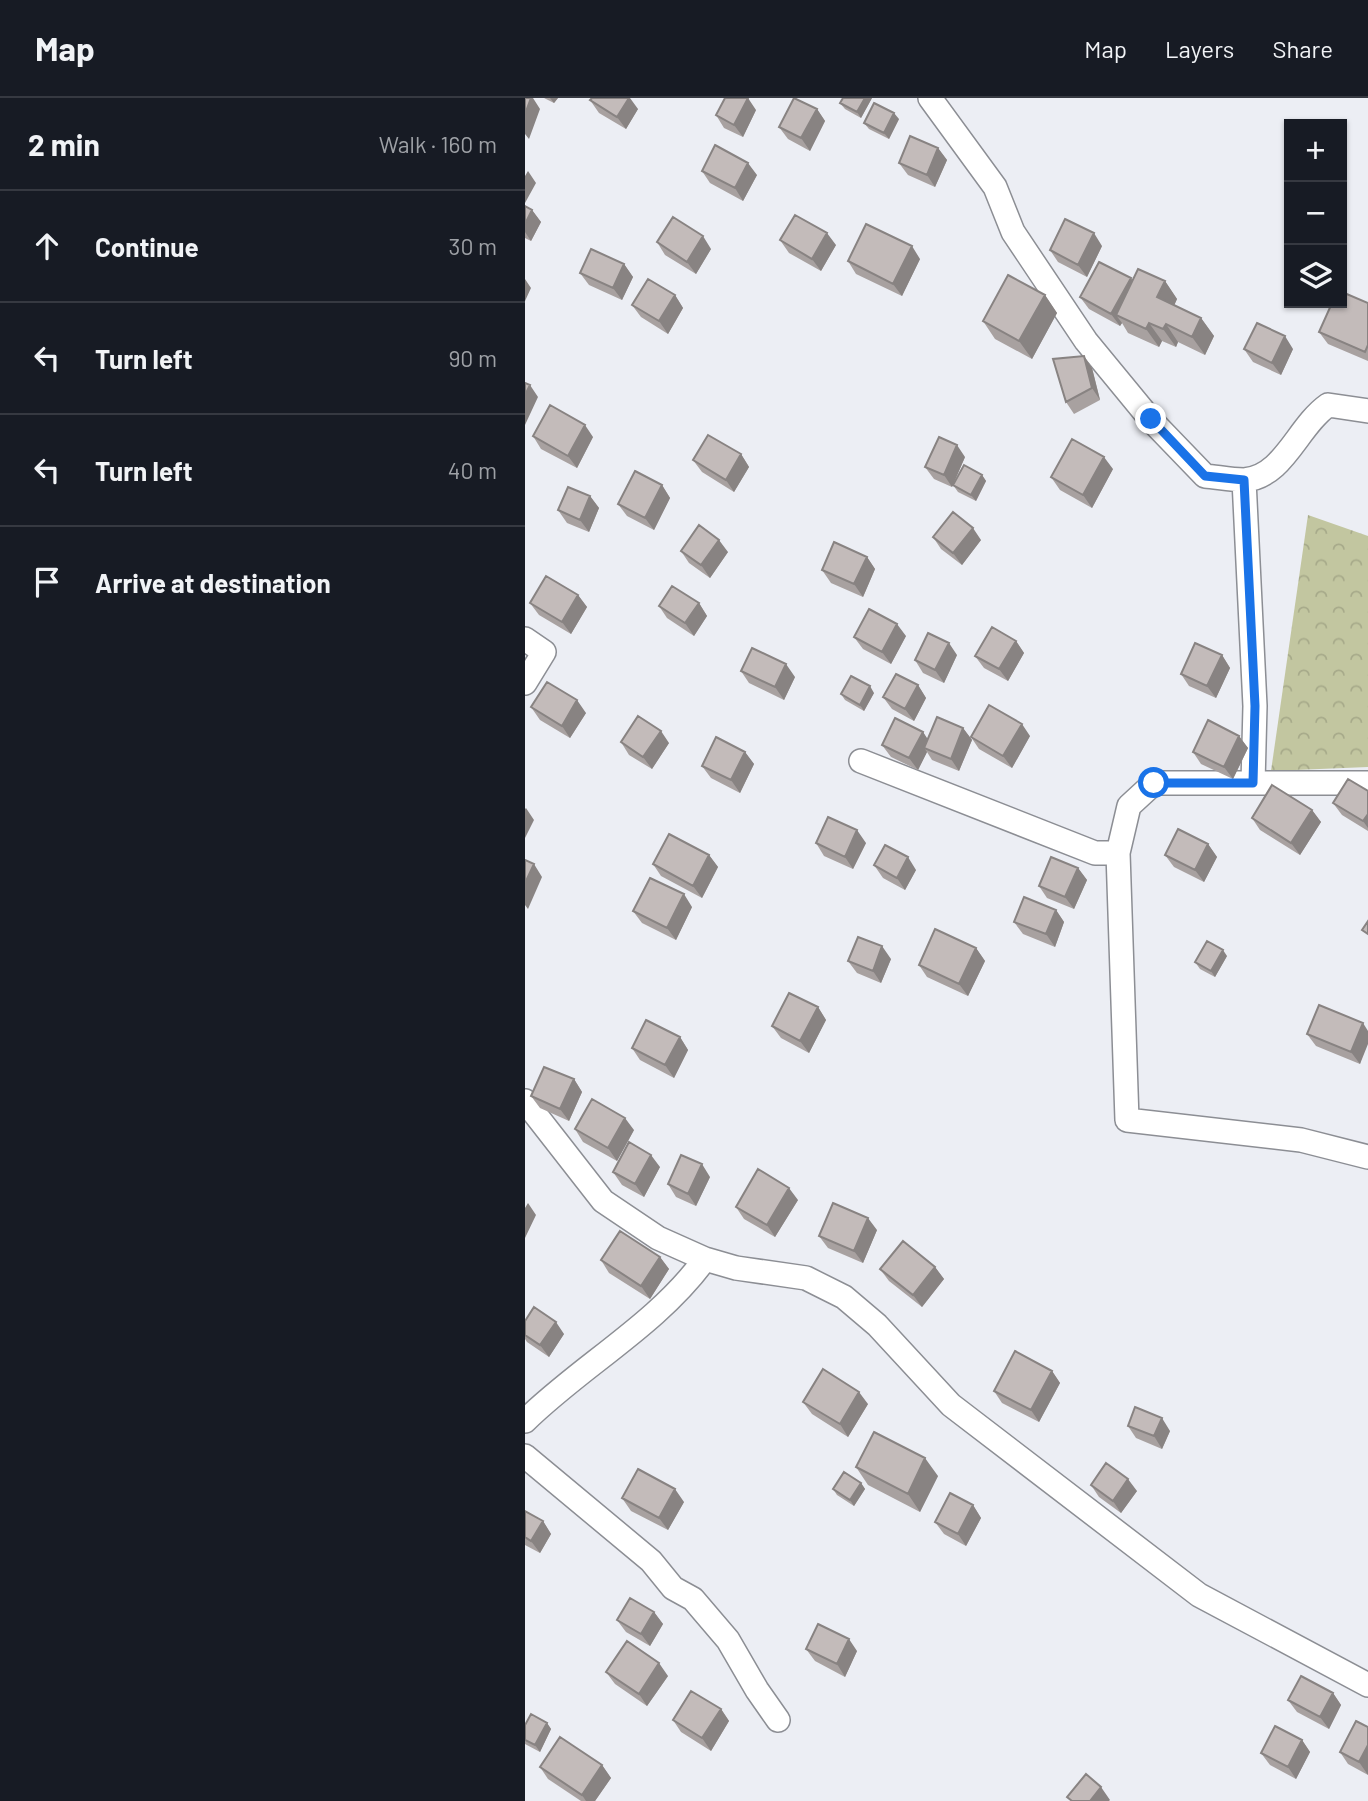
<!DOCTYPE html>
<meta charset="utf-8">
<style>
:root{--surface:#171b24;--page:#242831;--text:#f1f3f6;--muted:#9ea1a6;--line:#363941}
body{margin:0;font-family:Barlow,sans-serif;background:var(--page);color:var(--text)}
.controls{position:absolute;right:21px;top:21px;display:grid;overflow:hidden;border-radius:0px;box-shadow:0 2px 5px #0004}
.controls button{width:63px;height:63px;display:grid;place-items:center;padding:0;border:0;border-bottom:2px solid var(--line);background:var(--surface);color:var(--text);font:35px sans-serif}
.stop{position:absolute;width:21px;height:21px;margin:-16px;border:5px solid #1a73e8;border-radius:50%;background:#fff}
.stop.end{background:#1a73e8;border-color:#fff;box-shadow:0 2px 7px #0008}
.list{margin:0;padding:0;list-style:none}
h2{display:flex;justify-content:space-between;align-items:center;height:91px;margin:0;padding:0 28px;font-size:30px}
h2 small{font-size:23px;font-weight:400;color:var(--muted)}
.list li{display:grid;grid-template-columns:46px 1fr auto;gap:21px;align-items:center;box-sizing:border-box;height:112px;padding:0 28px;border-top:2px solid var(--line)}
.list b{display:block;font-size:26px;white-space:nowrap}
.list em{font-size:23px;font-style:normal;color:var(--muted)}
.icon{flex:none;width:38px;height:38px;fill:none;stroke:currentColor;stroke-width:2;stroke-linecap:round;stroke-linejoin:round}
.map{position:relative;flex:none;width:843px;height:1703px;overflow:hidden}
header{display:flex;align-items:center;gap:42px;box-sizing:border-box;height:98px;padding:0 35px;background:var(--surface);border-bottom:2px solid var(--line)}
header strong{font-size:33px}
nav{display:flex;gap:38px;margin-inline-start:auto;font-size:24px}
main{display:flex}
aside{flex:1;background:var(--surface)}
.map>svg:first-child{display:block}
.park{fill:url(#park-crowns)}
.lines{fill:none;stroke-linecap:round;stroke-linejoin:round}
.street-casing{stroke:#8c8e94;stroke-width:26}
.street{stroke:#fff;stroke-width:23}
.wall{fill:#a8a1a0}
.shaded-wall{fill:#888382}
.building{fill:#c3bbba;stroke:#888382;stroke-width:2}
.route{stroke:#1a73e8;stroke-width:9}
</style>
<header>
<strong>Map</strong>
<nav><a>Map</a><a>Layers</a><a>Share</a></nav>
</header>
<main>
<aside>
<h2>2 min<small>Walk · 160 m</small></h2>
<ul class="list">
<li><svg class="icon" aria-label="ahead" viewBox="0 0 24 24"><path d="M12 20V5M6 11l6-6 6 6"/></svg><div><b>Continue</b></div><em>30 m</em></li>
<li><svg class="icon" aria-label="left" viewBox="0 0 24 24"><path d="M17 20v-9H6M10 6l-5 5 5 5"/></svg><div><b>Turn left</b></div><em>90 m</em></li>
<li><svg class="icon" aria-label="left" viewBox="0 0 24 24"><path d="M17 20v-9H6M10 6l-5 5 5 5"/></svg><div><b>Turn left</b></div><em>40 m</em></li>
<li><svg class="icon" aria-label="arrive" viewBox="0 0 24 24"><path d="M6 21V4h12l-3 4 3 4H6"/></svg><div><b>Arrive at destination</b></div></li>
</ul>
</aside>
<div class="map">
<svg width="843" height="1703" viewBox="0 0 843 1703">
<defs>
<pattern id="park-crowns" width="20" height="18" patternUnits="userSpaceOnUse" patternTransform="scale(1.75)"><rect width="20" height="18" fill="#c2c6a0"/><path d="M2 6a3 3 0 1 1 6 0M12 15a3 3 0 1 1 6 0" fill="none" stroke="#a7aa8a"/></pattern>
</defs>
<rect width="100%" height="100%" fill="#eceef4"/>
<!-- park -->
<path class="park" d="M783,417l60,21v231l-97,4z"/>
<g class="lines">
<!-- street casing -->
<g class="street-casing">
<path id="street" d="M405,0l65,89 18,45 73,109 65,79 54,56c12,1 26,4 39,4 40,-3 53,-53 84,-75l40,6
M719,382l11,226 -2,77
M0,541l19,13 -19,31
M336,663l234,92h23
M843,685h-214l-25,23 -11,47 9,267 174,20 67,17
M0,1003l78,100 55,37 47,21 31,9 70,10 38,19 33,28 74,80 248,190 169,90
M0,1323c57,-56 132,-96 180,-162
M0,1358l126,105 22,27 20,11 35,41 29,50 21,30"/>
</g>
<!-- street -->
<use href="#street" class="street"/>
</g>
<!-- wall -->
<path class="wall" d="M19,0h14l-4,5z
M318,0h29l-11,20 -16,-9 -5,-6z
M65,2l48,9 -12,20 -27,-16z
M292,11l8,12 -15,30 -22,-12 -9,-12z
M231,12l-13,27 -19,-9 -8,-13z
M374,21l-10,20 -20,-10 -5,-6z
M413,50l9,12 -12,27 -27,-12 -9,-12z
M177,73l55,4 -14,26 -33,-18z
M0,108l7,4 9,12 -10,19 -6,-3z
M255,142l56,5 -15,26 -32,-18z
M132,144l54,7 -15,25 -31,-19z
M577,148l-15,31 -29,-15 -8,-12z
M395,161l-18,37 -46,-22 -8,-13z
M99,166l9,13 -11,23 -33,-15 -9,-12z
M607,183h33l12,18 -3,6 27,13 13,18 -9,19 -27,-13 -2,5 -14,-6 -3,6 -31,-14 -6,-10 -2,3 -31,-17 -9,-12z
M150,197l8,13 -15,26 -27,-17 -9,-12z
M520,197l12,18 -25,46 -37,-20 -12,-18z
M843,205v58l-40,-17 -9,-12z
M719,251h49l-12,26 -28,-13z
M559,258l8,12 8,32 -26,14 -8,-12z
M8,338l60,1 -16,31 -36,-19z
M216,356l8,13 -15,25 -32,-20 -9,-12z
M440,359l-13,30 -18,-8 -9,-12z
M588,371l-21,39 -32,-18 -9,-13z
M457,377l4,6 -10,20 -18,-9 -5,-7z
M137,387l8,13 -16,32 -27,-14 -9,-12z
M65,398l9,12 -10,24 -22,-9 -9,-13z
M408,439l48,3 -19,25 -21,-16z
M156,453l47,1 -18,26 -21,-15z
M342,459l8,12 -12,28 -32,-14 -9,-13z
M53,497l9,12 -16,27 -32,-19 -9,-12z
M174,505l8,13 -13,20 -27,-18 -8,-12z
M381,538l-15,28 -28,-15 -9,-12z
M491,543l8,12 -16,28 -24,-13 -9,-12z
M432,557l-13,28 -21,-10 -8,-13z
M697,557l8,13 -14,30 -27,-12 -8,-12z
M216,573l54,6 -11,23 -35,-17z
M393,587l8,13 -12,23 -22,-12 -9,-12z
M349,595l-10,18 -19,-11 -4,-6z
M6,609l55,6 -16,25 -30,-18z
M438,630l9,12 -13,31 -27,-11 -5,-8 -9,18 -27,-13 -9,-12 41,-13 4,7z
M505,638l-18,32 -33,-19 -8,-12z
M714,638l9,12 -15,31 -32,-15 -8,-12z
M96,644l48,1 -17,26 -23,-14z
M220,654l9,12 -14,29 -29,-15 -9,-12z
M843,693v40l-26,-16 -9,-12z
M787,712l9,12 -21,33 -40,-25 -8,-12z
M291,745h50l-13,26 -29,-13z
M683,746l9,13 -13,25 -30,-15 -9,-12z
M184,757l9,12 -16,31 -41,-22 -8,-12z
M349,767l42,5 -11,20 -22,-12z
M553,770l9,12 -13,29 -27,-11 -8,-12z
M167,809l-16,33 -34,-17 -9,-12z
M531,812l8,12 -9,25 -32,-13 -9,-12z
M451,850l9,13 -17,35 -41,-19 -8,-12z
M702,858l-12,21 -15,-8 -5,-7z
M366,861l-10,24 -24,-10 -9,-12z
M293,909l8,13 -17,33 -28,-15 -9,-12z
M843,933l-8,33 -44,-18 -9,-12z
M155,939l8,13 -14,28 -34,-18 -8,-12z
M49,981l8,13 -13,29 -29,-13 -9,-12z
M50,1031l59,1 -17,31 -34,-19z
M135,1069l-16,30 -22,-12 -9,-13z
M185,1079l-14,29 -20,-9 -8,-13z
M273,1102l-23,37 -31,-18 -8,-12z
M352,1132l-14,33 -35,-15 -9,-12z
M135,1159l9,12 -19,30 -41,-26 -8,-13z
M410,1169l9,12 -22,28 -33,-26 -9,-12z
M0,1223l39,13 -15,23 -22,-15 -2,-3z
M527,1273l8,12 -21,39 -37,-19 -8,-12z
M278,1304l65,2 -20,33 -36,-23z
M603,1328l42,5 -8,18 -26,-11z
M331,1369l82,9 -18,36 -52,-27z
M336,1385l4,6 -11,17 -17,-11 -4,-6z
M566,1387l46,6 -16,22 -22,-16z
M97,1400l62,4 -16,28 -37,-19z
M448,1407l8,13 -15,28 -22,-12 -9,-12z
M0,1413l18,10 8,13 -11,19 -15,-8z
M129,1514l9,12 -13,22 -24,-14 -9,-12z
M281,1551l51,2 -12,26 -30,-16z
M81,1574l62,4 -21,30 -32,-22z
M808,1595l8,12 -12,24 -32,-17 -9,-12z
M196,1611l8,12 -18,30 -30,-19 -8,-12z
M831,1623l12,54 -20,-11 -8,-12z
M22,1625l4,6 -11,23 -15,-8v-19z
M777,1642l8,12 -14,27 -26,-14 -9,-12z
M77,1667l9,13 -16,23h-14l-33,-22 -8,-12z"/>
<!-- shaded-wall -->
<path class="shaded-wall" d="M6,0h2l7,11 -11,30 -4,-5v-20z
M25,0h8l-4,5z
M104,0h1l8,11 -12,20 -9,-12z
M223,0l8,12 -13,27 -9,-12z
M340,0h7l-11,20 -4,-6z
M292,11l8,12 -15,30 -9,-13z
M369,15l5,6 -10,20 -5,-6z
M413,50l9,12 -12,27 -8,-12z
M223,65l9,12 -14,26 -8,-13z
M3,73l8,12 -11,20v-27z
M7,112l9,12 -10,19 -6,-9v-8z
M302,135l9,12 -15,26 -9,-12z
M569,135l8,13 -15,31 -9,-12z
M178,138l8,13 -15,25 -9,-12z
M387,148l8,13 -18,37 -9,-12z
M99,166l9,13 -11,23 -9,-12z
M606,180l8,13 -23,24 6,8 -2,3 -9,-12z
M0,181l6,9 -6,13z
M640,183l12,18 -7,16 -13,-18z
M150,197l8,13 -15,26 -9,-13z
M520,197l12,18 -25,46 -13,-18z
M676,220l13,18 -9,19 -13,-18z
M624,225l13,18 -3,6 -13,-18z
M641,226l12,18 -2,5 -13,-18z
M760,238l8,13 -12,26 -9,-12z
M559,258l8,12 8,32 -8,-12z
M5,287l8,12 -13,28v-30z
M60,327l8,12 -16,31 -9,-12z
M432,347l8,12 -13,30 -8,-12z
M216,356l8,13 -15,25 -8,-12z
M579,359l9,12 -21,39 -9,-13z
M457,377l4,6 -10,20 -5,-6z
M137,387l8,13 -16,32 -9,-12z
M65,398l9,12 -10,24 -9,-12z
M448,430l8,12 -19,25 -9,-12z
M194,442l9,12 -18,26 -9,-13z
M342,459l8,12 -12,28 -9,-13z
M53,497l9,12 -16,27 -9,-12z
M174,505l8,13 -13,20 -9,-13z
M372,526l9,12 -15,28 -9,-12z
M491,543l8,12 -16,28 -9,-12z
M424,545l8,12 -13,28 -9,-13z
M697,557l8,13 -14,30 -9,-12z
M261,566l9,13 -11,23 -9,-13z
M393,587l8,13 -12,23 -9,-12z
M345,588l4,7 -10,18 -4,-6z
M52,602l9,13 -16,25 -8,-12z
M497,626l8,12 -18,32 -9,-12z
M438,630l9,12 -13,31 -8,-12z
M136,633l8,12 -17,26 -9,-12z
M398,634l8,12 -7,4 3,4 -9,18 -9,-12z
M714,638l9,12 -15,31 -9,-12z
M220,654l9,12 -14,29 -9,-13z
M1,710l8,12 -9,18v-29z
M787,712l9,12 -21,33 -9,-12z
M843,716v14l-5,-7z
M332,732l9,13 -13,26 -8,-12z
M683,746l9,13 -13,25 -9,-12z
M184,757l9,12 -16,31 -9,-12z
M383,759l8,13 -11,20 -8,-12z
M9,766l8,13 -14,32 -3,-4v-22z
M553,770l9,12 -13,29 -9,-12z
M159,796l8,13 -16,33 -9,-12z
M531,812l8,12 -9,25 -9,-13z
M357,848l9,13 -10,24 -8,-12z
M451,850l9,13 -17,35 -9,-12z
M698,852l4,6 -12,21 -4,-6z
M293,909l8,13 -17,33 -9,-12z
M838,925l5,8v13l-8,20 -9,-12z
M155,939l8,13 -14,28 -9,-13z
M49,981l8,13 -13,29 -9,-12z
M100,1020l9,12 -17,31 -9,-13z
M126,1057l9,12 -16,30 -9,-13z
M177,1066l8,13 -14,29 -8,-12z
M264,1090l9,12 -23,37 -8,-12z
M3,1105l8,12 -11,23v-30z
M343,1120l9,12 -14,33 -9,-12z
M135,1159l9,12 -19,30 -9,-13z
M410,1169l9,12 -22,28 -9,-12z
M31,1224l8,12 -15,23 -9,-12z
M527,1273l8,12 -21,39 -8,-12z
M334,1294l9,12 -20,33 -8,-13z
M637,1320l8,13 -8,18 -8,-13z
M400,1360l13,18 -18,36 -12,-18z
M603,1381l9,12 -16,22 -8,-12z
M336,1385l4,6 -11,17 -4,-6z
M150,1391l9,13 -16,28 -9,-12z
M448,1407l8,13 -15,28 -8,-12z
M18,1423l8,13 -11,19 -9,-12z
M129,1514l9,12 -13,22 -9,-12z
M324,1541l8,12 -12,26 -8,-13z
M134,1565l9,13 -21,30 -8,-12z
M808,1595l8,12 -12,24 -9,-12z
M196,1611l8,12 -18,30 -9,-13z
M22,1625l4,6 -11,23 -5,-7z
M777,1642l8,12 -14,27 -8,-12z
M843,1647v30l-9,-13z
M77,1667l9,13 -16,23h-9l-4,-6z
M576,1689l9,13 -1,1h-19z"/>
<!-- building -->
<path class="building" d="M0,0h6l-6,16z
M67,0h37l-12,19 -27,-17z
M200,0h23l-14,27 -18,-10z
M269,0l23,11 -16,29 -22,-11z
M318,0h22l-8,14 -17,-9z
M349,5l20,10 -10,20 -20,-10z
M385,38l28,12 -11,27 -28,-12z
M190,47l33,18 -13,25 -33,-17z
M0,108l7,4 -7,14z
M270,117l32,18 -15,26 -32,-19z
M148,119l30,19 -16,26 -30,-20z
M540,121l29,14 -16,32 -28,-15z
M341,126l46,22 -19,38 -45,-23z
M66,151l33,15 -11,24 -33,-15z
M574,164l32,16 -20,36 -31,-17z
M613,171l27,12 -8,16 44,21 -9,19 -26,-13 -3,5 -14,-6 -3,6 -30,-14z
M483,177l37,20 -26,46 -36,-20z
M123,181l27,16 -16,26 -27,-16z
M817,194l26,11v42l-3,7 -46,-20 13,-29h10z
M732,225l28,13 -13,27 -28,-14z
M559,258l8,32 -26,14 -13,-43z
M0,285l5,2 -5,10z
M25,307l35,20 -17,31 -35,-20z
M183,337l33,19 -15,26 -33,-20z
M414,339l18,8 -13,30 -19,-8z
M547,341l32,18 -21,38 -32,-18z
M439,367l18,10 -11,20 -18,-10z
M110,373l27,14 -17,33 -27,-14z
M43,389l22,9 -10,24 -22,-10z
M428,414l20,16 -20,25 -20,-16z
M174,427l20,15 -18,25 -20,-14z
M309,444l33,15 -13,27 -32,-14z
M21,478l32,19 -16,27 -32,-19z
M147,488l27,17 -14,20 -26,-17z
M344,511l28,15 -15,28 -28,-15z
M467,529l24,14 -17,28 -24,-13z
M403,535l21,10 -14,27 -20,-10z
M670,545l27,12 -15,31 -26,-12z
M227,550l34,16 -11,23 -34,-16z
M371,576l22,11 -13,24 -22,-12z
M326,578l19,10 -10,19 -19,-11z
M22,584l30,18 -15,26 -31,-19z
M464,607l33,19 -19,32 -32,-19z
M113,618l23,15 -18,26 -22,-15z
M412,619l26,11 -12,31 -27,-11z
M370,620l28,14 -14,26 -27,-13z
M683,622l31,16 -15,31 -31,-15z
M191,639l29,15 -14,28 -29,-14z
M823,681l20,12v23l-5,7 -30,-18z
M747,687l40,25 -21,33 -39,-25z
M303,719l29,13 -12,27 -29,-14z
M653,731l30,15 -13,26 -30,-15z
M144,736l40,21 -16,31 -40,-22z
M360,747l23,12 -11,21 -23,-13z
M526,759l27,11 -13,29 -26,-11z
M0,762l9,4 -9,19z
M125,780l34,16 -17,34 -34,-17z
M499,799l32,13 -10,24 -32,-12z
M843,823v13l-6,-4z
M410,831l41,19 -17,36 -40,-19z
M333,839l24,9 -9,25 -25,-10z
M682,843l16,9 -12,21 -16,-9z
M264,895l29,14 -18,34 -28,-15z
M794,907l44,18 -12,29 -44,-18z
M121,922l34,17 -15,28 -33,-17z
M19,969l30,12 -14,30 -29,-13z
M67,1001l33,19 -17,30 -33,-19z
M104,1044l22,13 -16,29 -22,-12z
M156,1057l21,9 -14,30 -20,-10z
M233,1071l31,19 -22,37 -31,-18z
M308,1105l35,15 -14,33 -35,-15z
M95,1133l40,26 -19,29 -40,-26z
M378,1143l32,26 -22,28 -33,-26z
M9,1209l22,15 -16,23 -15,-10v-14z
M490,1253l37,20 -21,39 -37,-19z
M298,1271l36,23 -19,32 -37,-22z
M610,1309l27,11 -8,18 -26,-10z
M349,1334l51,26 -17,36 -52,-27z
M581,1365l22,16 -15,22 -22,-16z
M113,1371l37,20 -16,29 -37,-20z
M319,1374l17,11 -11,17 -17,-11z
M425,1395l23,12 -15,29 -23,-12z
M0,1413l18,10 -12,20 -6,-4z
M105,1500l24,14 -13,22 -24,-14z
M293,1526l31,15 -12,25 -31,-15z
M102,1543l32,22 -20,31 -33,-22z
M776,1578l32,17 -13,24 -32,-17z
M166,1593l30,18 -19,29 -29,-18z
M6,1616l16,9 -12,22 -10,-5v-15z
M831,1623l12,6v18l-9,17 -19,-10z
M750,1628l27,14 -14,27 -27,-14z
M35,1639l42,28 -20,30 -42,-28z
M561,1676l15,13 -11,14h-18l-5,-4z"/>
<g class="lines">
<!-- route -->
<path class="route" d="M626,321l54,57 39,4 11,226 -2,77h-99"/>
</g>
</svg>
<div class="controls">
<button>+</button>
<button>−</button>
<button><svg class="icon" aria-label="layers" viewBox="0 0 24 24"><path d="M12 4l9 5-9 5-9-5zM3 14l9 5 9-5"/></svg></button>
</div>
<div class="stop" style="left:629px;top:685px"></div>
<div class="stop end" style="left:626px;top:321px"></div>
</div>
</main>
